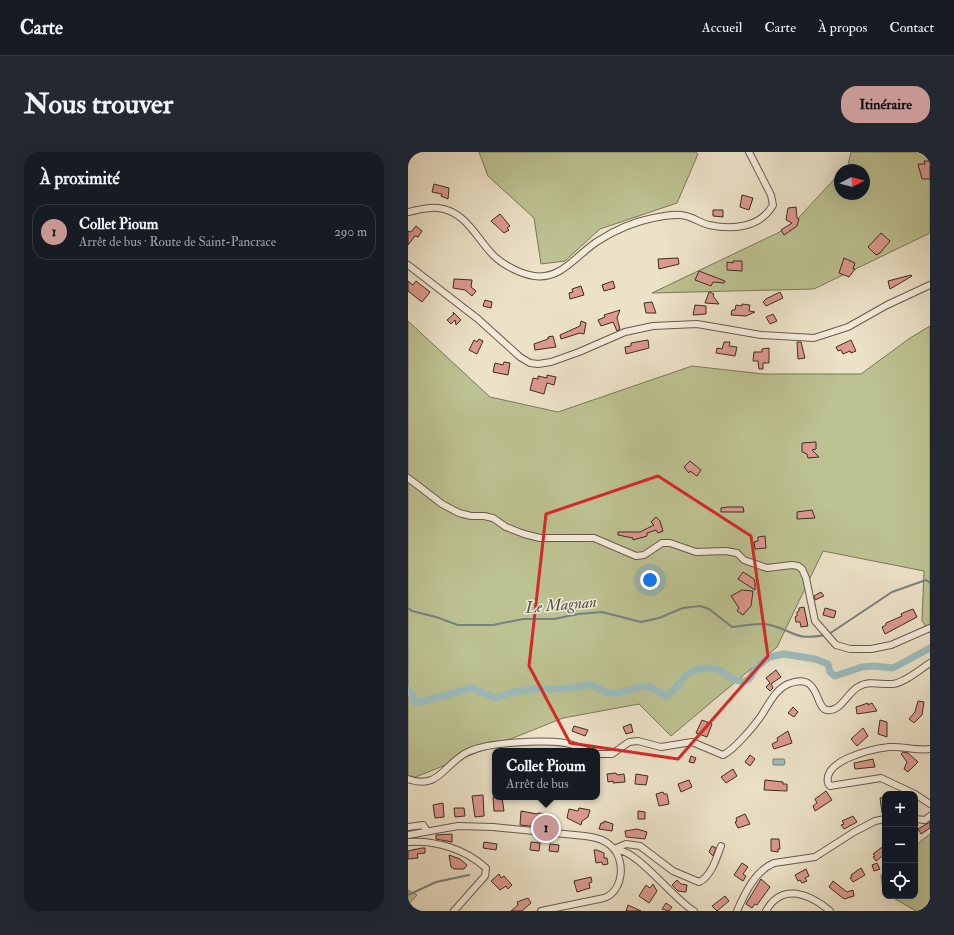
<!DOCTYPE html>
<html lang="fr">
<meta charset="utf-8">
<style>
:root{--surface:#171b24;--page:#242831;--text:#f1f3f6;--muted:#9ea1a6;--line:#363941;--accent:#c59692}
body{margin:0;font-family:"IM FELL Double Pica",serif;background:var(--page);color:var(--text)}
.controls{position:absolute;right:12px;bottom:12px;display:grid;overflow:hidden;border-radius:8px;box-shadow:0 4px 16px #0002}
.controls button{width:36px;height:36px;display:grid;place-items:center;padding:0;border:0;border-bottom:1px solid var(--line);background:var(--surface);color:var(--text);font:20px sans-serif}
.compass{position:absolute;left:426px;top:12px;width:36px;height:36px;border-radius:50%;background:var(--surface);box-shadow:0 4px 16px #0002;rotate:83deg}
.you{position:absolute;left:242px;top:428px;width:14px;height:14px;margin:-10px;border:3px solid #fff;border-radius:50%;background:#1a73e8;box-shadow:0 0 0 6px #1a73e833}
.badge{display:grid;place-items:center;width:26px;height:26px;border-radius:50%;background:var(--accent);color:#111;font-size:13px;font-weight:700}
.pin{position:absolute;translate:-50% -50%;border:2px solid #fff;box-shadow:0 1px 4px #0006}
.popup{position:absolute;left:84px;top:596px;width:108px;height:52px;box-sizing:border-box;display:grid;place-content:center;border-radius:8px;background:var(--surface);filter:drop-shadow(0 1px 3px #0005);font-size:13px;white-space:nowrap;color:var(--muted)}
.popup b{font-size:15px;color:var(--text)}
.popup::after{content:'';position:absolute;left:50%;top:100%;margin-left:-8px;border:8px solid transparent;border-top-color:var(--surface)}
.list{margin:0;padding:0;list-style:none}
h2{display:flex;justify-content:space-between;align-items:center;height:52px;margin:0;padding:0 16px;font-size:17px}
h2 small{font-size:13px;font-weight:400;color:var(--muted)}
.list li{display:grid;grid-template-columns:26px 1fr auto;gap:12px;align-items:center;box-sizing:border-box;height:56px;margin:0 8px 8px;padding:0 8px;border:1px solid var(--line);border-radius:16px}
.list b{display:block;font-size:15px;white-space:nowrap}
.list p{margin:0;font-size:13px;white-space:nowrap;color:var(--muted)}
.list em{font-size:13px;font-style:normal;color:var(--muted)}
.icon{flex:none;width:22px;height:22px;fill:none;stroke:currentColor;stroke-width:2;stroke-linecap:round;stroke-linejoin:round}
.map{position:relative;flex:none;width:522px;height:759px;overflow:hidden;border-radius:16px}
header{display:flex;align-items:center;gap:24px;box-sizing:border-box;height:56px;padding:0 20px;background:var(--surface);border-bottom:1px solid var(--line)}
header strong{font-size:19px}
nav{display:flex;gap:22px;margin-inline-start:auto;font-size:14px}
.intro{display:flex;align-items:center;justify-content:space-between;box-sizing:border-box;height:96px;padding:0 24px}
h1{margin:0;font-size:28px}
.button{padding:10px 18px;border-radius:16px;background:var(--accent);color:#111;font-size:14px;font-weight:700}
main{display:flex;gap:24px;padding:0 24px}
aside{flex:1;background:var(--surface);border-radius:16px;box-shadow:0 4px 16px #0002}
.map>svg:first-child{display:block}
.green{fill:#bdc292;stroke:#7d765a}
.water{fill:#9cbcbe;stroke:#768280}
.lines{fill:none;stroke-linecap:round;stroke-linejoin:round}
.stream{stroke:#768280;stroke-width:2}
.canal{stroke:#9cbcbe;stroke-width:7}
.building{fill:#dd998e;stroke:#3d2b23}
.minor-casing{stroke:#69594c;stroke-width:8}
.minor{stroke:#f3ecdb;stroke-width:6}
.marked{fill:none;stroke:#d62828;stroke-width:3;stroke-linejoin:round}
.labels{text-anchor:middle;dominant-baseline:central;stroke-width:3;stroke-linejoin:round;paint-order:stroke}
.water-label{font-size:16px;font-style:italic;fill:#554f4a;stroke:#f3ecdb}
</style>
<header>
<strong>Carte</strong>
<nav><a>Accueil</a><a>Carte</a><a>À propos</a><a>Contact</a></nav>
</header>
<div class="intro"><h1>Nous trouver</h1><a class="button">Itinéraire</a></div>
<main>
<aside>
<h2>À proximité<small></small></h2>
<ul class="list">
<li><span class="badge">1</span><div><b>Collet Pioum</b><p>Arrêt de bus · Route de Saint-Pancrace</p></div><em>290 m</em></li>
</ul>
</aside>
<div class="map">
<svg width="522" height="759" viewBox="0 0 522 759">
<rect width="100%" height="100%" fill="#ece2c8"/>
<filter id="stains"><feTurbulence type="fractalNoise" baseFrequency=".005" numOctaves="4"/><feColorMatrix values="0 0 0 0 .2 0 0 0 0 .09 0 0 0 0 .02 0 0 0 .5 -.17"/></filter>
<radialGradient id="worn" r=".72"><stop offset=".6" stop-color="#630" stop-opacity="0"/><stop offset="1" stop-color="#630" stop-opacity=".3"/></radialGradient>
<!-- green -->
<path class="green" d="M71,0h217l2,2 -21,49 -77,26 -35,32 -24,3 -7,-46 -46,-42z
M443,0h79v81l-116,56 -162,4 138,-66 50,-54v21h24v-24h-21l5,-5z
M0,169l82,76 68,15 134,-46 71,8h98l49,-36 20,-12v307l-8,-12 2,-50 -101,-20 -46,96 -106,89 -32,-32 -76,14 -155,62z
M522,682v77h-14l-26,-15h25v-50z
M477,719v22l-2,-1 -2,-17z
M0,738l9,5 -9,10z"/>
<!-- water -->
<path class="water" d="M365,607h11l1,3 -1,3h-11z"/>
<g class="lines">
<!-- stream -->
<path class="stream" d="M0,456l4,3 24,6 22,8h35l30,-6h31l24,-5 24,-2 39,10 18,-4 24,-10 17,-2 9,3 23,18c11,-1 27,-5 38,-2 25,6 24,16 55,10
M421,482l63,-42 34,-12 4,3
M0,743l28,-13 33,-7"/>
<!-- canal -->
<path class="canal" d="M0,538l4,4 4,9 56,-15 23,10 18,-6 21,-3h27l31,-4 16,8h10l23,-6h9l16,9c12,-4 14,-23 33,-27 26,-5 26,11 41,12 2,1 7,-1 9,-2l8,-12 12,-10 15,-3 31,5 13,5 2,8 5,4 27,-9 12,-1 19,2 37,-20"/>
</g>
<!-- building -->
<path class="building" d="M516,9h6v18h-8l-4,-15h7z
M26,32l15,4 -1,11 -7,-3 1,-2 -10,-2z
M334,43l11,3 -4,12 -9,-3z
M388,55l1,11 2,1 -2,7 -13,9 -3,-5 11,-7 -6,-3 2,-12z
M305,58h10v7l-10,-1z
M92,62l10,12 -3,2 2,2 -5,3 -13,-12z
M8,74l6,5 -4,6 -3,-1 -7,9v-14l3,1z
M473,81l9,8 -10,12 -4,2 -8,-8z
M270,106l1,6 -20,5 -1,-10z
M436,106l11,5 -2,6h2l-6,8 -10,-4z
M325,109h9v10l-15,-1v-8l6,1z
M291,119l26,10 -1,2 -11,-1 -2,4 -16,-6z
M503,123l1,1 -22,13 -2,-8z
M46,127l18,1 -1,7 5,4 -4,5 -7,-6 -12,-2z
M0,129l5,4 3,-4 14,11 -8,10 -14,-11z
M205,129l2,7 -11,3 -2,-6z
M173,134l3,9 -14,4 -1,-6 4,-1 -1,-3z
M301,140l5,2 -1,2 6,8 -14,-1z
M372,140l3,6 -17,8 -3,-4 3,-3z
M77,148l7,2 -1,6 -8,-2z
M244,150l4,11h-10l-2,-10z
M334,152l8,1 -1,6 6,1 -9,4 -15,-1 1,-5h3l1,-5 6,1z
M287,153l11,1v8l-13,1z
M212,158l-3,8 3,11 -3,2 -4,-9 -12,4 -3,-6 7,-3 -1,-2z
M45,160l8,8 -5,5 -1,-5 -4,4 -4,-4 7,-6z
M365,162l4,7 -7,3 -4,-7z
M173,169l5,2 -2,11 -4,-1 -19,6 -1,-4 20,-9z
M145,184l3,11 -21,3 -1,-6 14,-5v-2z
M71,187l4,2 -6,13 -8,-4 5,-10 3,2z
M240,188l1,8 -23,6 -1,-7 6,-1v-3z
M443,188l5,11 -5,2 -1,-2 -7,3 -2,-4 -3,1 -2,-4z
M316,190h6l-1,4 8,1 -2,9 -19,-3 1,-5 5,1z
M389,190h4l4,16 -7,1z
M361,196v15h-6v6h-4l-1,-8h-5l1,-9h8v-3z
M96,210l6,1 -2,12 -15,-3 2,-9 8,2z
M139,223l9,2 -2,8 -7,-2 -3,11 -14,-4 3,-12 5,1v-3l9,2z
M408,290v7l-4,1 7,7 -11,1 -1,-4 -5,-2v-9z
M282,309l11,9 -4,6 -7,-5 -1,2 -5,-6z
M320,355h15l1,5h-23v-4z
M404,358l3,8 -18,1v-7z
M248,365l4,4 3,10 -5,2 -2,-3 -9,3v3l-14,4v-2l-15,-3v-3h22l14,-7 -3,-3z
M357,384l1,12 -11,1 -1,-7 4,-1v-4z
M335,420l11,7 1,4v7l-17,-11z
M334,438l11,1 -2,15 -8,9 -6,-4 2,-3 -8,-12z
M413,440l3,4 -9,4 -1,-4z
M396,455l4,19 -7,1 -1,-5h-4l-1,-5 2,-1v-4l2,-1v-3z
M417,456l11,3 -2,7 -11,-3z
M505,457l4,8 -32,17 -3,-7 4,-2v-2l16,-7 -1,-2 4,-2z
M368,518l5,7 -10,7 2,4 -3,3 -4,-4 4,-4 -4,-5z
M510,549l6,1 -2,13 -8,8 -5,-4 6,-7z
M460,551v2l4,-2 5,8 -20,3 -1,-7z
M385,555l5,5 -4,5 -6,-4z
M294,568l10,4 -5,13 -11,-4z
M472,568l7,2v15l-9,-3z
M223,572l2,8 -7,2 -3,-7z
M166,574l14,4 -3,6 -13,-5z
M455,576l5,8 -11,10 -6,-7z
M380,579l4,12 -18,6 -2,-5 6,-3 -1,-3z
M495,600l5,1 10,9 -10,10 -4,-3 3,-7 -6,-8z
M342,603l5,4 -5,7 -5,-4z
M283,604l5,2 -2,5 -5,-1z
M465,607l2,8 -20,2 -1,-6z
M325,617l4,7 -11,7 -5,-6z
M208,621l1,2 7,-1 1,8 -12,1v-2l-5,1 -1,-8z
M228,622l12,2 -2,9 -11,-1z
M281,628l3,7 -11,5 -3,-8z
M357,628l18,2v2h4v7l-23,-1z
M418,639l6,9 -17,11 -2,-5 4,-3 -2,-4z
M255,640l1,2h3l2,10 -10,2 -3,-12z
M75,643l1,21 -9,1 -3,-21z
M85,645h9l2,14h-10z
M477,645v16h-3l-2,-15z
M35,651l1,14 -9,1 -2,-13z
M46,656h10l1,8 -10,1z
M171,656l11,2 -2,7 -6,4 -1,4 -14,-7 2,-9 9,2z
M113,659l16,3 1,-1 12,1 -1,8 -2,-1 -1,4 -6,-1 -1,3 -19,-2z
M230,659l7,1v7h-7z
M337,662l5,10 -12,4 -3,-6 2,-1 -1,-3z
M445,664l4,6 -13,7 -3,-4 3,-1 -2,-3z
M196,669l9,3 -1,7 -13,-2 2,-6h3z
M522,670v6l-9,6 -3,-5z
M229,677l10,3 -2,7 -19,-2 -1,-6z
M44,682v8l-16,-3v-4z
M363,687h8l1,10h-2v3l-7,-1z
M76,690l13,2 -1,6 -13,-2z
M123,690l9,1 -1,8 -9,-1z
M142,692l9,1 -1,7 -9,-1z
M477,693v9l-9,7 -3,-4 2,-1 -2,-2z
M304,694l4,2 -3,8 -4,-4z
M14,696h3v5l-8,1 1,4 -10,1v-8z
M186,698h3l7,3v5h3l1,6 -5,1 -1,-3 -6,1z
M41,703l11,4 7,6 -3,4h-10l-3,-2z
M334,711l6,4 -5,7 3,2 -3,5 -9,-6z
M469,711l3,6 -6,2 -2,-6z
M453,716l4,7 -12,7 -3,-4 2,-1 -1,-2z
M398,717l3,7 -4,2 2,3 -5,2 -2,-3 -2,1 -3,-6z
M91,722l2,4 3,-2 8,9 -4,4 -2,-3 -6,4 -9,-9z
M183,725l1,5 -3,1 1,5 -13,4 -3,-11z
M353,727l9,8 -13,18 -2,-1 -3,4 -6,-4z
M269,728l4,4 6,1 -1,7 -8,-1 -6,-6z
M425,729l14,11 6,-2 1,6 -10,3 -15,-12z
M245,732l4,7 -8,12 -10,-7 7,-11 4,3z
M317,744l4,5 -12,10 -5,-5z
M120,746l3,5 -9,8h-11l7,-6 -1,-3z
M258,751l6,4 -3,4 -7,-2z
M220,753l13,6h-15z"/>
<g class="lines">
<!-- minor casing -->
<g class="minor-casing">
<path id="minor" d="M0,60c10,-2 20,-5 30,-4 28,3 38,30 56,48 9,9 27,18 40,20 28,4 43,-22 64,-35 17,-11 35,-19 55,-23 11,-2 23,-5 33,-2 8,2 15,7 23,9 23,5 51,3 64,-20l-2,-10 -22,-43
M0,113l70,54 42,38 10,6 8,1 13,-2 28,-10 46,-20 28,-6 44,-2 64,11 53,3 34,-11 39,-22 43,-20
M0,326l34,26 17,9 12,3h13l9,2 13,9 18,7 16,4h54l42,18 8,-1 18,-12h8l26,9 30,-1 11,2 7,7 23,8 25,-3 6,1 4,3 4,9 9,43 21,24 14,4h21l20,-4 39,-17
M189,602h15l17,-12 9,-1 23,6 31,-5 31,13c11,-5 31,-29 38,-39 8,-12 14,-26 27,-32 33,-13 26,24 39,26 14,2 20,-17 31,-23 11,-7 23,-2 35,-3 13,-2 26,-14 37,-21
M0,627c32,12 37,-18 62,-28 21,-9 72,-11 95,-8 8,1 15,5 23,8
M507,642l-34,-16 -51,8 -2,-3c-5,-23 44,-34 61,-36 14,-1 28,4 41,2
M507,642l15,10
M507,667l10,1 5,-4
M0,675l15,-2 4,6
M0,683l50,-9 35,1 92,9c10,1 19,3 26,10 15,13 13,45 -7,52l-63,13
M0,690c28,-2 57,7 78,26l-1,8 -31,35
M206,697l12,-5 14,2 33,25 26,11c12,-5 18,-25 22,-36
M208,699c17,-6 60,51 78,60
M329,759c8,-18 18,-40 37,-48l41,-6 39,-25 21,-11 10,-2
M358,759c16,-29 44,-17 64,0"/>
</g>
<!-- minor -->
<use href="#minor" class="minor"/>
</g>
<!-- marked area -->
<path class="marked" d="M250,324l93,60 17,120 -90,103 -108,-16 -41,-77 17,-152z"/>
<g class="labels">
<!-- water labels -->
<g class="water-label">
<text transform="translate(153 453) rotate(-5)">Le Magnan</text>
</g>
</g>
<rect width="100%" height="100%" filter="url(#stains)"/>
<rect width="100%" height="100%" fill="url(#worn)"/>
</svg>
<div class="controls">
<button>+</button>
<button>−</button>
<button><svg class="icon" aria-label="locate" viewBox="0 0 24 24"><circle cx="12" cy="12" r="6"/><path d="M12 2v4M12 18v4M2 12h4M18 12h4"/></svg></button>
</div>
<svg class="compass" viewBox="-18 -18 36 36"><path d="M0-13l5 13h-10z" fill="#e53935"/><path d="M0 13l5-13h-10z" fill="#9ea1a6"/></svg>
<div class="you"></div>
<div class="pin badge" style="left:138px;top:676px">1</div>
<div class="popup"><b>Collet Pioum</b>Arrêt de bus</div>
</div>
</main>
